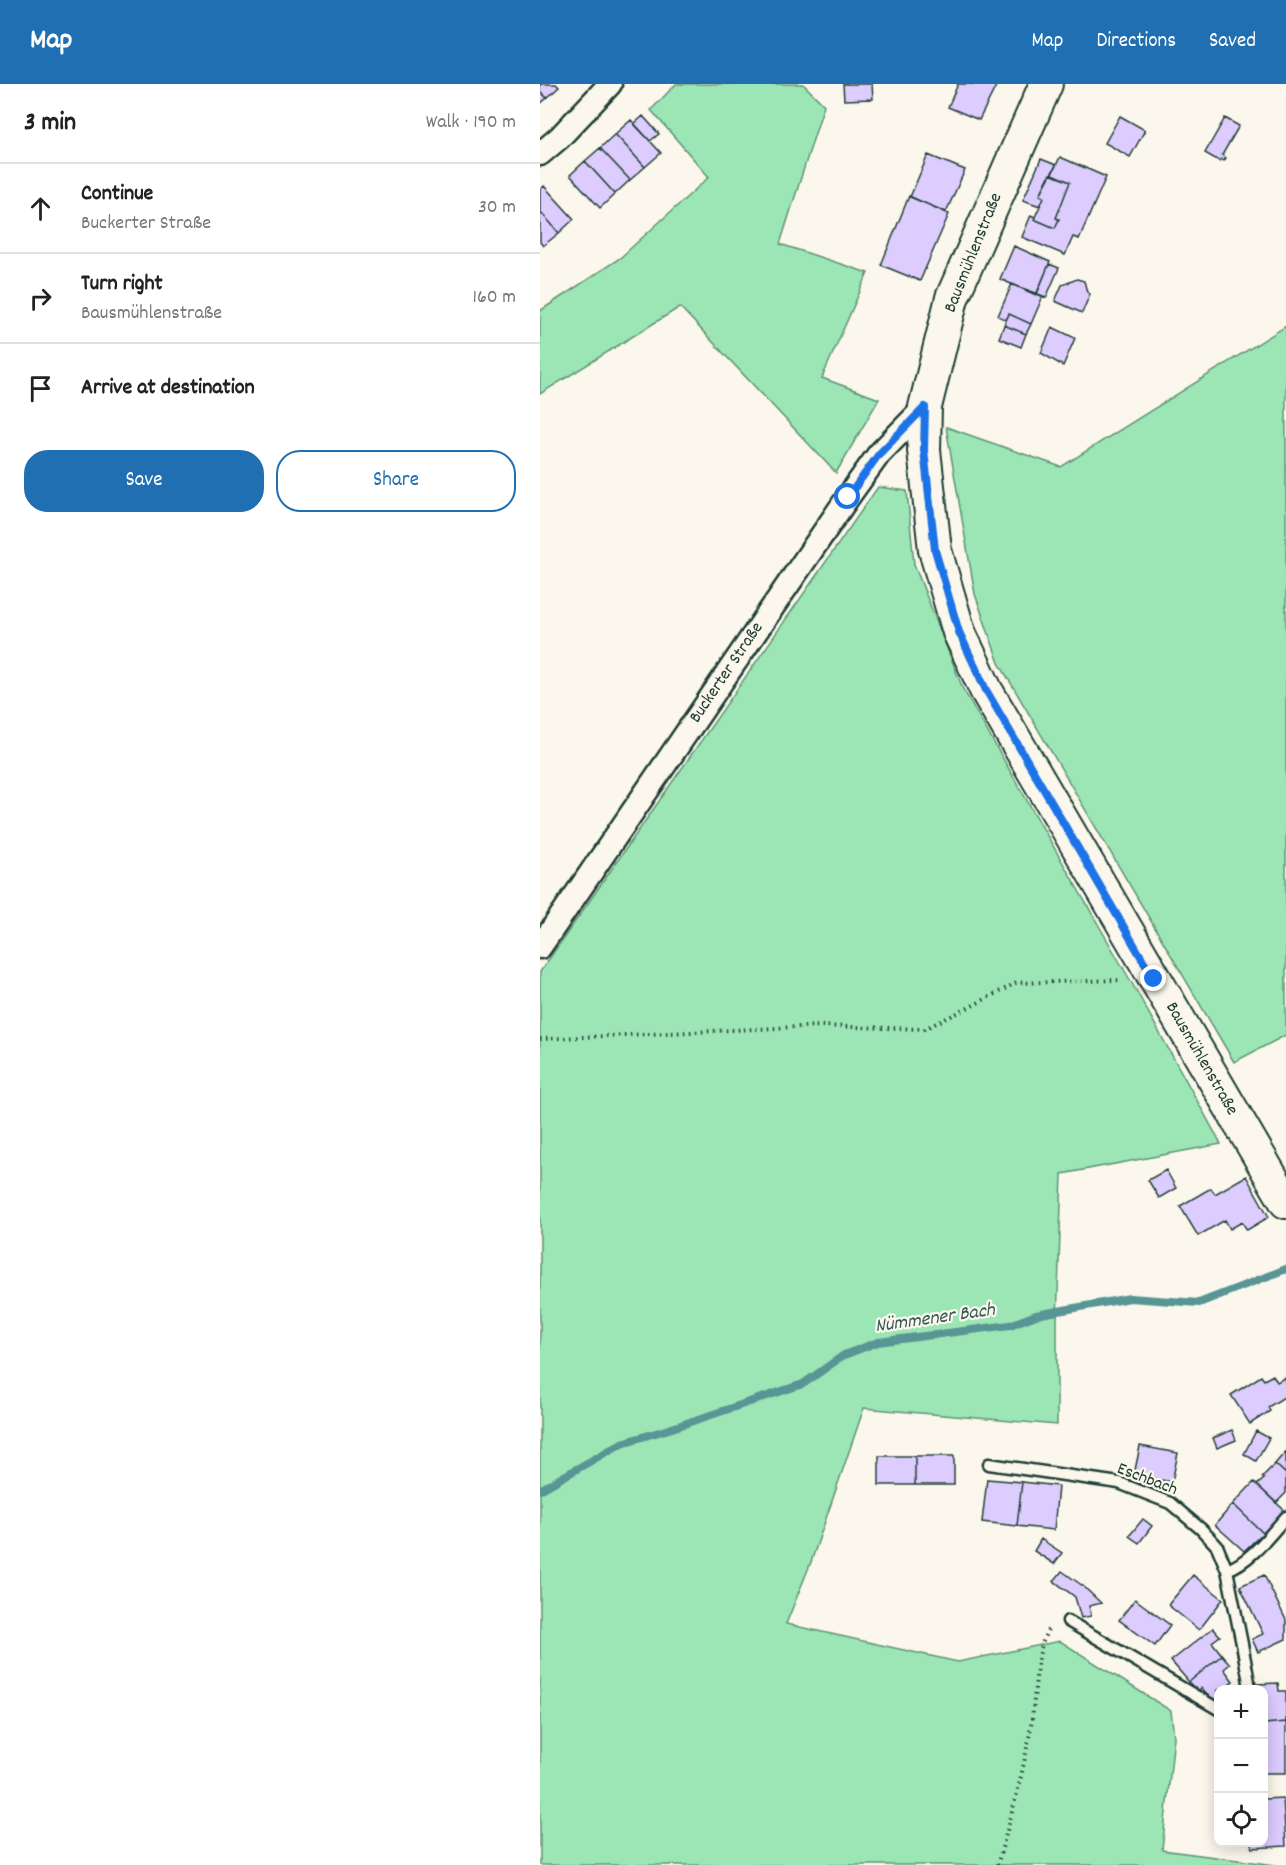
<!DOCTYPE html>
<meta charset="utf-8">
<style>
:root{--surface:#fff;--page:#f6f6f6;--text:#222;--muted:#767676;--line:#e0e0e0;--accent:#1f6fb2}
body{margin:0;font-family:Dekko,sans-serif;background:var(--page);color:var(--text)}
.controls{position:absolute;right:18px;bottom:18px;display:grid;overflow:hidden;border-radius:12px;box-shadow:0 3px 15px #0003}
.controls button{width:54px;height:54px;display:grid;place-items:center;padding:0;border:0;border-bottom:2px solid var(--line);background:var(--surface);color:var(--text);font:30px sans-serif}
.stop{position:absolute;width:18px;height:18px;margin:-14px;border:4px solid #1a73e8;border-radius:50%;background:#fff}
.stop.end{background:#1a73e8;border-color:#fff;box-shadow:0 2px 6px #0008}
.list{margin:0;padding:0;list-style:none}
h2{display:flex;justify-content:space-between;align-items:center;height:78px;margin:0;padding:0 24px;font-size:26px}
h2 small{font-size:20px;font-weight:400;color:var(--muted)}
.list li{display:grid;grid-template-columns:39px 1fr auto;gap:18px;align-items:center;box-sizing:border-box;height:90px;padding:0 24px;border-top:2px solid var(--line)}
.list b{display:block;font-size:22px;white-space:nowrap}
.list p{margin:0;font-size:20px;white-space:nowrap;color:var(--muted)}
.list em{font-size:20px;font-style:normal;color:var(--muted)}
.actions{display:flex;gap:12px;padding:18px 24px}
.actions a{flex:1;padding:14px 0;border:2px solid var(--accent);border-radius:24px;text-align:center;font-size:21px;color:var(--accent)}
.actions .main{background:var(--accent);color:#fff}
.icon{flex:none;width:33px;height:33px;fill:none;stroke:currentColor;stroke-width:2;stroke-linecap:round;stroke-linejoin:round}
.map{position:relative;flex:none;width:746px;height:1781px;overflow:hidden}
header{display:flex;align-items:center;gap:36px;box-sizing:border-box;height:84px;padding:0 30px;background:var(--accent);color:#fff}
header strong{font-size:28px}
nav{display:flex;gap:33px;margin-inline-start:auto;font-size:21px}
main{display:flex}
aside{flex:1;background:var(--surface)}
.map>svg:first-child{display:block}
.green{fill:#9ce6b5;stroke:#5e9274;stroke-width:1.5}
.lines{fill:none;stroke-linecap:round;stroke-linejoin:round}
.stream{stroke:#589595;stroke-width:8}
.building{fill:#ddccfe;stroke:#1f3d34;stroke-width:1.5}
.lane-casing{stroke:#1f3d34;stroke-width:15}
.street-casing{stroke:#1f3d34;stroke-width:27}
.secondary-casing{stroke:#1f3d34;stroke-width:36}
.path{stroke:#1f3d34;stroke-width:4;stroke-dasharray:1.5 4.5;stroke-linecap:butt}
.lane{stroke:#fbf7ec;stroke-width:10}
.street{stroke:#fbf7ec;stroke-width:22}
.secondary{stroke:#fbf7ec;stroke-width:32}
.route{stroke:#1a73e8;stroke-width:8}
.labels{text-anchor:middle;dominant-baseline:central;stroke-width:4.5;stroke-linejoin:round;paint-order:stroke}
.street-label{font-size:18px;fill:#1f3d34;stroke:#fbf7ec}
.water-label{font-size:20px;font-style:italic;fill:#325a54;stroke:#fbf7ec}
</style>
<header>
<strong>Map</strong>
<nav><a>Map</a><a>Directions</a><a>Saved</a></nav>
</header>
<main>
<aside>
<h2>3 min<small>Walk · 190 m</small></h2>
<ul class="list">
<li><svg class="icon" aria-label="ahead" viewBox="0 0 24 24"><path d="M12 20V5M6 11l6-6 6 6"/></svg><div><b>Continue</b><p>Buckerter Straße</p></div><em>30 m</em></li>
<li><svg class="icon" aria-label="right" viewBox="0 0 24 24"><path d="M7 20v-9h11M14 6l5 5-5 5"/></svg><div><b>Turn right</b><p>Bausmühlenstraße</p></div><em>160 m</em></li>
<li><svg class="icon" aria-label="arrive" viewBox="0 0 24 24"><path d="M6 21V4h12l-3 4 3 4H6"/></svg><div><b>Arrive at destination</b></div></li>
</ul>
<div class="actions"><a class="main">Save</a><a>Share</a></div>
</aside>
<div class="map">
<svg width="746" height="1781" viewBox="0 0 746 1781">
<rect width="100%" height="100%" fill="#fbf7ec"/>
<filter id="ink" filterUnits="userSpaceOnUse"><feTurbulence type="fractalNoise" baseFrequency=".0167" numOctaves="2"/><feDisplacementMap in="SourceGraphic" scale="12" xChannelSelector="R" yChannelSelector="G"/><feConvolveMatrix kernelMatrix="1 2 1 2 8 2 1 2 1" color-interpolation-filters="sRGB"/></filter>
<g filter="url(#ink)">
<!-- green -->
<path class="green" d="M136,0h127l21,21 -44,139 88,29 -46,105 57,21 -43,74 -156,-166 -140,87v-83l80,-53 89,-81 -58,-67z
M746,242v709l-52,27 -235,-399 -24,-69 -29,-167 115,40z
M338,403l29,4 7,73 49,125 174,303 84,152 -159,30 -5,147v104l-193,-17 -53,154 -25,62 172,38 102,-21 111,70 3,26 -12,113 114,15h-736v-893z"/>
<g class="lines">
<!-- stream -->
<path class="stream" d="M0,1406l82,-47 47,-14 134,-45 41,-29 34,-13 132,-17 26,-10 94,-17 69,5 87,-34"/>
</g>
<!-- building -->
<path class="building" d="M0,0h16l3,3 -12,11 -7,-7z
M303,0h29l1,15 -29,1z
M418,0h39l-18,36 -31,-13z
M0,7l7,7 -7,6z
M103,32l16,18 -9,7 -16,-17z
M580,32l25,14 -15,27 -25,-14z
M685,34l14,8 -17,29 4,3 -2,3 -3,-2 -2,2 -14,-8z
M91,36l30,33 -16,14 -30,-33z
M75,50l30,33 -15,13 -30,-32z
M60,64l30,32 -15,14 -30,-33z
M388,71l37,15 -19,42 -36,-15z
M520,73l46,20 -27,62 -6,-2 -8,18 -43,-18 9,-22 4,2 -1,2 21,9 4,-9 -3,-1 14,-36 -18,-8z
M501,75l15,6 -16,30 4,2 -4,9 -17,-6z
M45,77l30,33 -15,14 -30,-33z
M510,90l20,8 -14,36 3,1 -4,9 -21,-9 10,-22 -4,-2z
M4,102l30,33 -15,14 -19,-22v-21z
M369,112l40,18 -29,67 -39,-16z
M0,127l19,22 -16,13 -3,-4z
M474,162l36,16 -14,33 -36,-16z
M509,180l10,4 -13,30 -9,-4z
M537,195l7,2 3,11 3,2 -8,19 -27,-12 7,-16z
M472,200l31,12 -12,28 -22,-10 -3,6 -8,-4z
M469,230l22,10 -5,10 -22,-9z
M464,241l22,9 -5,13 -22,-9z
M512,243l23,11 -12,28 -22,-13z
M626,1086l10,18 -17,10 -11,-18z
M706,1092l23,41 -22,13 -5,-8 -12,7 -5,-9 -27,16 -18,-30 31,-18 4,6z
M733,1291l4,7 9,-5v21l-2,-1 -16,10 2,4 -20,13 -19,-29 30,-19 3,4z
M692,1346l4,10 -19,8 -4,-10z
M716,1347l13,7 -13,23 -12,-7z
M600,1362l38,7 -6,29 -38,-7z
M746,1367v23l-11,-10z
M339,1372h36v29h-36z
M375,1372h39v29h-39z
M735,1380l11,10v19l-10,10 -19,-18 7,-6 -2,-2z
M447,1395l35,3 -5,44 -35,-4z
M482,1398l36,4 -4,44 -37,-4z
M714,1398l30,28 -21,23 -30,-29z
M693,1420l30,29 -19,18 -29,-26z
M603,1435l9,7 -13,17 -10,-7z
M501,1455l21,14 -8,11 -20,-13z
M522,1487l21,15 18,17 -12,3 2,10 -10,2 -6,-21 -21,-16z
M653,1491l30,24 -24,31 -31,-25z
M724,1491l22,45v19l-28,13 -6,-13 11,-5 -23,-48z
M595,1515l35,26 -15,21 -36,-26z
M673,1544l7,8 -8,6 10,13 -33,27 -18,-21z
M682,1571l8,9 -6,5 9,12 -4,3 4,6h-15v6l-6,5 -11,-13 -4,4 -8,-10z
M738,1599l1,8h7v31l-22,2v-34h-7v-6z
M746,1638v51h-22v-49z
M743,1714l3,48 -34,2v-6h12v-43z"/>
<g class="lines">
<!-- lane casing -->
<g class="lane-casing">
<path id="lane" d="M449,1380l130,19 51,20 31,26 16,17 10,24 15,74 7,38 -1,8
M687,1486c24,-9 42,-34 59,-53
M528,1537l150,88"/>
</g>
<!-- street casing -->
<g class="street-casing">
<path id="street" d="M0,70l19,-16 51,-54
M0,863l308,-450 31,-43 46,-47"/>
</g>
<!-- secondary casing -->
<g class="secondary-casing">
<path id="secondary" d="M506,0l-94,214 -27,109 -1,43 11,100 24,82 27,58 300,512"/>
</g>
<!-- path -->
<path class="path" d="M0,955l280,-13 104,3 48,-23 44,-23 106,-3
M457,1781c14,-47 26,-91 34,-139 5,-30 3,-75 19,-100"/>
<!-- lane -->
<use href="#lane" class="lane"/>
<!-- street -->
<use href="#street" class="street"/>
<!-- secondary -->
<use href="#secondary" class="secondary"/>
</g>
</g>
<g class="lines" filter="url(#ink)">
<!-- route -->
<path class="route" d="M308,413l31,-43 46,-47 -1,43 11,100 24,82 27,58 168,289"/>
</g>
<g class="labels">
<!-- street labels -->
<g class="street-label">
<text transform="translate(434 169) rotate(-68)">Bausmühlenstraße</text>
<text transform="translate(187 589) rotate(-56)">Buckerter Straße</text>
<text transform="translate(661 975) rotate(60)">Bausmühlenstraße</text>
<text transform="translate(607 1396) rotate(21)">Eschbach</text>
</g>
<!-- water labels -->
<g class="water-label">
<text transform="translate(395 1235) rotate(-8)">Nümmener Bach</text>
</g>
</g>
</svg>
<div class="controls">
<button>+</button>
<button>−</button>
<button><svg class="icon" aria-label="locate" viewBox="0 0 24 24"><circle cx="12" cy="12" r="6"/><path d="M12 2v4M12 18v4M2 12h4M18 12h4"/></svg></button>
</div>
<div class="stop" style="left:308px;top:413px"></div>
<div class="stop end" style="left:614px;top:895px"></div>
</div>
</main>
